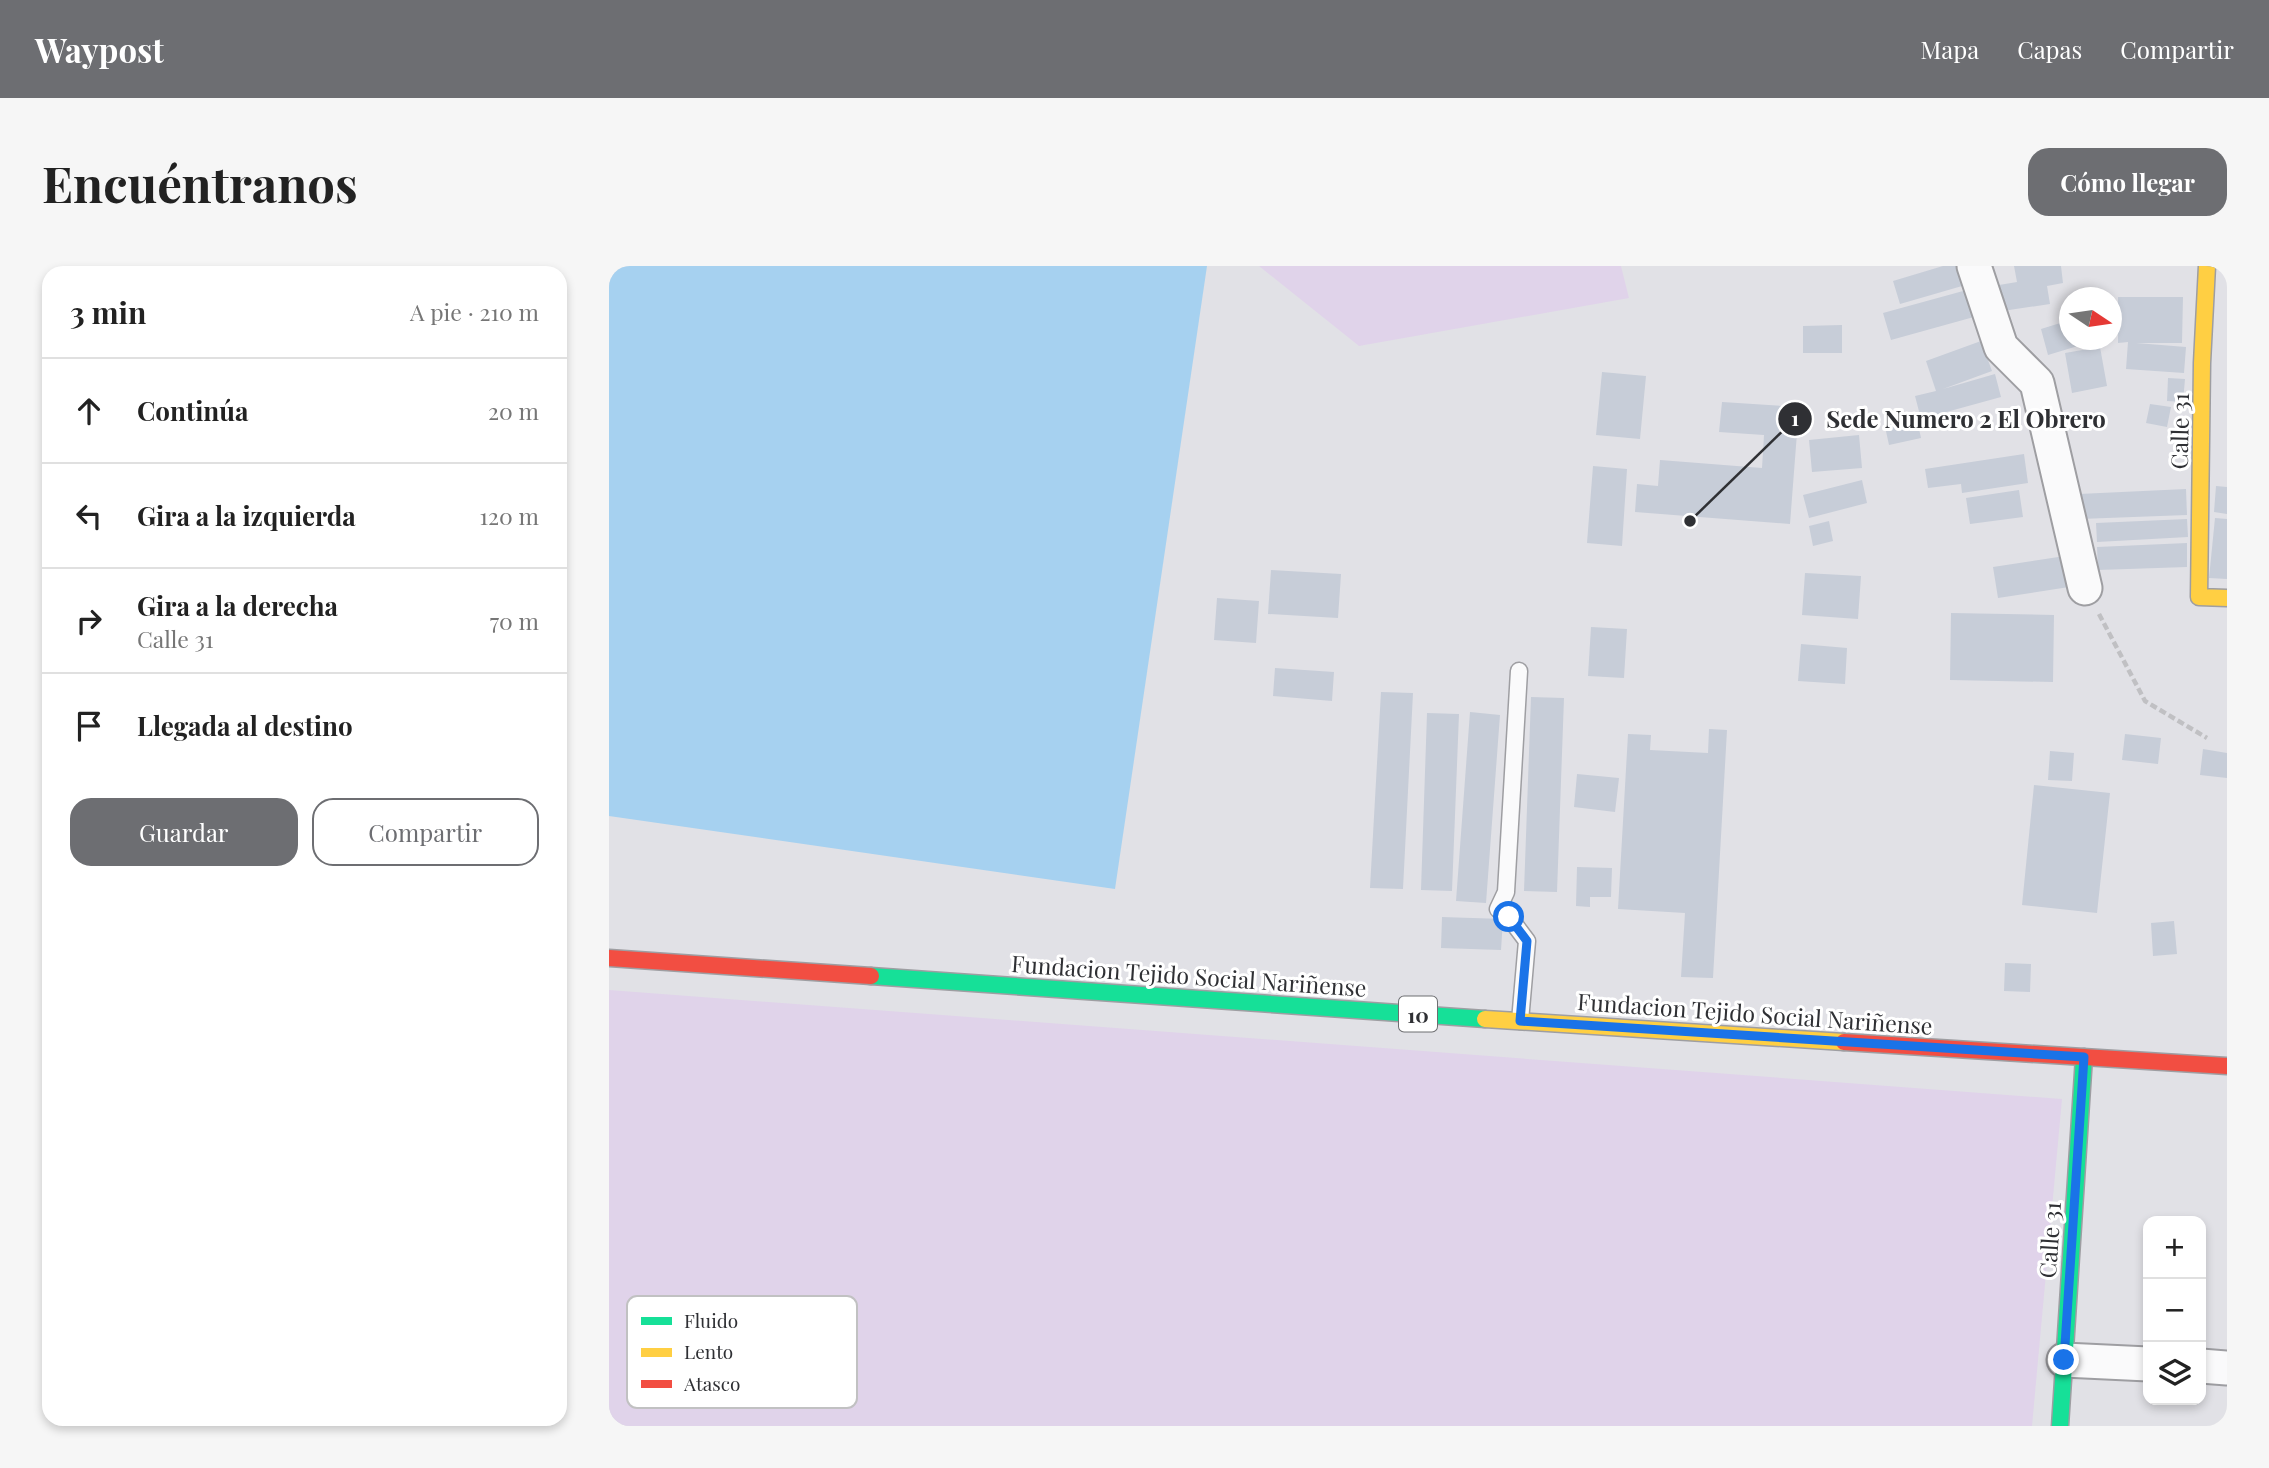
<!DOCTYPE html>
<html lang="es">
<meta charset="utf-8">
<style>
:root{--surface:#fff;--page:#f6f6f6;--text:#222;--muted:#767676;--line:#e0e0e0;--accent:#6d6e72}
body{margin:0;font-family:"Playfair Display",serif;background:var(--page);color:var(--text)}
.controls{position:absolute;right:21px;bottom:21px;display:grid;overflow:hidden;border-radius:14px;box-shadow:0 4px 10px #0003}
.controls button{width:63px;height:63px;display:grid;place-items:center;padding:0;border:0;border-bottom:2px solid var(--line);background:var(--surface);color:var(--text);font:35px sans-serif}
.compass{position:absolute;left:1450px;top:21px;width:63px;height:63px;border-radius:50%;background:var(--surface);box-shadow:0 4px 10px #0003;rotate:103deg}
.stop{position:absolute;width:21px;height:21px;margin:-16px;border:5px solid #1a73e8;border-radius:50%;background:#fff}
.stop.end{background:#1a73e8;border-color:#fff;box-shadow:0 2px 7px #0008}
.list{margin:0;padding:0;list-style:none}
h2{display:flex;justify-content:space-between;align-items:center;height:91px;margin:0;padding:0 28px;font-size:30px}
h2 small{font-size:23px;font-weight:400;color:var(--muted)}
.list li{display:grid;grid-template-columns:46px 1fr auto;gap:21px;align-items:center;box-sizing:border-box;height:105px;padding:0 28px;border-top:2px solid var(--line)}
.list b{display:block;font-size:26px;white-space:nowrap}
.list p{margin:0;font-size:23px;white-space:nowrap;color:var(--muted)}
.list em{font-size:23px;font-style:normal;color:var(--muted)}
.actions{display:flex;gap:14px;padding:21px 28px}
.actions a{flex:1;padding:16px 0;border:2px solid var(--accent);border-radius:21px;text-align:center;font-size:24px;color:var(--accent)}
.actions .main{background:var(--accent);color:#fff}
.icon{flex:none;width:38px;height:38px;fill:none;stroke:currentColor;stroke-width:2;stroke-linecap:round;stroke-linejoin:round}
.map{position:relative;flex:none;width:1618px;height:1160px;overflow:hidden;border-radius:21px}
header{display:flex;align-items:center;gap:42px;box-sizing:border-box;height:98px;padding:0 35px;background:var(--accent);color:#fff}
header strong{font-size:33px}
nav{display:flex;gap:38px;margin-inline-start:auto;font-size:24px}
.intro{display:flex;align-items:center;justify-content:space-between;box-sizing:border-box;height:168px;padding:0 42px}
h1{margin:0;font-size:49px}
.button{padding:18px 32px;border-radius:21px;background:var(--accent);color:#fff;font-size:24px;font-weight:700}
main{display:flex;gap:42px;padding:0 42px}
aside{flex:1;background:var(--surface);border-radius:21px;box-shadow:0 4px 10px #0003}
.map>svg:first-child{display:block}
.green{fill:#e0d3ea}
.water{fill:#a6d1f0}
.building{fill:#c7cdd8}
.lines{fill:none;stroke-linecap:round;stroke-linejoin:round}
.lane-casing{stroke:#9e9ea2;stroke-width:19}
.street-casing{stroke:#9e9ea2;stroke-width:37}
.fast-casing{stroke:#9e9ea2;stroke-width:19}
.slow-casing{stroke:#9e9ea2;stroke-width:19}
.jam-casing{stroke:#9e9ea2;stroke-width:19}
.path{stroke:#c0c0c3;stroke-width:4.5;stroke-dasharray:7 3.5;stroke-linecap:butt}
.lane{stroke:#fafafb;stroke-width:16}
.street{stroke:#fafafb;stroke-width:33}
.fast{stroke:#16e098;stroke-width:16}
.slow{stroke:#ffcf43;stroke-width:16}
.jam{stroke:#f24e42;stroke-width:16}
.route{stroke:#1a73e8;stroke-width:9}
.labels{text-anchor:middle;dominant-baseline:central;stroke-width:6;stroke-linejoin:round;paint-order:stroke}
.shield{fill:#fff;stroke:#6d6e71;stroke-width:2}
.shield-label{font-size:21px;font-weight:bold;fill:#2f3034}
.street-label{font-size:23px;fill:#2f3034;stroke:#fff}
.key{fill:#fff;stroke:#c1c1c2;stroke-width:2}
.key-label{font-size:19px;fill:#2f3034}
.leader{fill:none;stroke:#2f3034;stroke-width:2.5}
.callout-dot{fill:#2f3034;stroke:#fff;stroke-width:2.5}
.mark-label{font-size:21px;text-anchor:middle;font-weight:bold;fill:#fff}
.callout-label{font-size:24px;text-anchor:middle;font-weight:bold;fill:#2f3034;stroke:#fff;stroke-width:6;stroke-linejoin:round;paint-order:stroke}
</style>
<header>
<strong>Waypost</strong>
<nav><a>Mapa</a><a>Capas</a><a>Compartir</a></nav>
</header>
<div class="intro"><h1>Encuéntranos</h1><a class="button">Cómo llegar</a></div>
<main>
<aside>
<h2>3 min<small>A pie · 210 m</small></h2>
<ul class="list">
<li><svg class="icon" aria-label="ahead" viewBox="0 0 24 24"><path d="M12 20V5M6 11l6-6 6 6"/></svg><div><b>Continúa</b></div><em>20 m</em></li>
<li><svg class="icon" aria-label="left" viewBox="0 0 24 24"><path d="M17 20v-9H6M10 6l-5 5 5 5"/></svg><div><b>Gira a la izquierda</b></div><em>120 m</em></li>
<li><svg class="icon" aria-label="right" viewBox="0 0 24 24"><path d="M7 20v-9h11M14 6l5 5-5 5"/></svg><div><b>Gira a la derecha</b><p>Calle 31</p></div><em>70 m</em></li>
<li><svg class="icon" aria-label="arrive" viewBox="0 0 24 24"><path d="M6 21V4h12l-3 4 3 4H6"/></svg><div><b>Llegada al destino</b></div></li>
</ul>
<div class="actions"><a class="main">Guardar</a><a>Compartir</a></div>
</aside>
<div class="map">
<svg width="1618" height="1160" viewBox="0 0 1618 1160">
<rect width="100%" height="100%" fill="#e1e1e6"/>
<!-- green -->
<path class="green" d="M650,0h362l8,32 -270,48z
M0,724l1453,109 -30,327h-1423z"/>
<!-- water -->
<path class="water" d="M0,0h598l-92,623 -506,-73z"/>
<!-- building -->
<path class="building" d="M1334,0h21l5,18 -69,20 -7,-23z
M1405,0h47l2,17 -16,3 3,18 -54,8 -3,-26 24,-4z
M1365,22l7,27 -90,25 -8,-27z
M1509,31h65l-1,46h-46l50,4 -2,26 -58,-4 2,-27 -10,1z
M1461,54v20h20l1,2 -43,13 -7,-26z
M1233,59v28h-39v-27z
M1372,75l11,30 -49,18 52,-15 6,23 -80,22 -6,-23 21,-5 -10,-30z
M1491,81l7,39 -35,7 -7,-40z
M993,106l44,4 -6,63 -44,-4z
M1559,112l17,1 -2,23 -16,-1z
M1113,136l77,5 -9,117 -155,-12 2,-28 21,2 2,-26 102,8 2,-33 -45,-3z
M1541,138l21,3 -4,20 -21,-4z
M1307,149l5,23 -32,7 -5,-23z
M1250,169l3,33 -50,4 -3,-32z
M1415,188l4,29 -66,10 -1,-9 -33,4 -3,-19z
M984,200l34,3 -5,77 -35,-3z
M1253,214l5,23 -58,15 -6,-23z
M1607,220l11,1v27l-13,-2z
M1577,223l1,26 -107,4 -1,-25z
M1410,224l4,27 -53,7 -4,-26z
M1606,252l12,1v60l-18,-1z
M1578,253l1,18 -91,5 -1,-19z
M1220,255l4,20 -20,5 -4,-20z
M1578,277v24l-89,3 -1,-23z
M1456,290l4,31 -71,11 -5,-31z
M662,304l70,4 -3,44 -70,-4z
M1196,307l56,3 -3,43 -56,-4z
M608,332l42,3 -3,42 -42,-3z
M1342,347l103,2 -1,67 -103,-2z
M982,361l36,2 -3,49 -36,-2z
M1192,378l46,4 -2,36 -47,-3z
M666,402l59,4 -2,29 -59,-5z
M772,426l32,1 -10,196 -33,-1z
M922,431l33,1 -7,194 -33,-1z
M861,446l30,3 -14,188 -30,-2z
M818,447l32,1 -7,177 -31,-1z
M1100,463l18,1 -14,248 -32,-1 4,-64 -67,-4 10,-175 23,1 -1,15 58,3z
M1516,468l36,4 -3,26 -36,-4z
M1594,483l24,4v25l-27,-3z
M1441,485l24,2 -2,28 -24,-1z
M968,508l42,4 -4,34 -41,-5z
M1425,519l76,8 -13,120 -75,-8z
M968,601l35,1 -1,29h-21v10l-14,-1z
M833,651l61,2 -2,31 -60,-2z
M1565,655l3,33 -24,2 -2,-33z
M1396,697l26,1 -1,28 -26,-1z"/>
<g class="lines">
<!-- lane casing -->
<g class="lane-casing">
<path id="lane" d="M910,405l-13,221 -8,17 11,8 18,24 -7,80"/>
</g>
<!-- street casing -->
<g class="street-casing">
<path id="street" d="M1365,0l27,81 36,36 48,205
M1455,1094l84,4
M1592,1100l26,2"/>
</g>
<!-- fast casing -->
<g class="fast-casing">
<path id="fast" d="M262,710l614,43
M1451,1160l24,-369"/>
</g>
<!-- slow casing -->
<g class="slow-casing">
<path id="slow" d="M1598,0l-5,97 -3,234 28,1
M876,753l359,23"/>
</g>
<!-- jam casing -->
<g class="jam-casing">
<path id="jam" d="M0,692l262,18
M1235,776l383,24"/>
</g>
<!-- path -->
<path class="path" d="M1490,348l46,87 62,37"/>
<!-- lane -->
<use href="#lane" class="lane"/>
<!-- street -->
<use href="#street" class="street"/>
<!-- fast -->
<use href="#fast" class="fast"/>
<!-- slow -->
<use href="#slow" class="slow"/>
<!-- jam -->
<use href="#jam" class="jam"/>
</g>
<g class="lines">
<!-- route -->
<path class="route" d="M900,651l18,24 -7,80 564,36 -20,303"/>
</g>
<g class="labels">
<!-- shield labels -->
<rect class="shield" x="790" y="730.5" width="38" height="35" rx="5"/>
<g class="shield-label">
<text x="809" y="748">10</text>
</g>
<!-- street labels -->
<g class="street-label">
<text transform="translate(1570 165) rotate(-89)">Calle 31</text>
<text transform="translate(580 709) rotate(4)">Fundacion Tejido Social Nariñense</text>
<text transform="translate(1146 747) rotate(4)">Fundacion Tejido Social Nariñense</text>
<text transform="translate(1440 974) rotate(-86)">Calle 31</text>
</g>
</g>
<!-- legend -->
<rect x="18" y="1030" width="230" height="112" rx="10" class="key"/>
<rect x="32" y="1051" width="31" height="8" fill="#16e098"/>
<rect x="32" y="1082" width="31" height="9" fill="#ffcf43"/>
<rect x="32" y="1114" width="31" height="8" fill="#f24e42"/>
<g class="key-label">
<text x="75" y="1062">Fluido</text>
<text x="75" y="1093">Lento</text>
<text x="75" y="1125">Atasco</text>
</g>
<!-- callouts -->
<path class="leader" d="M1081 255L1186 153"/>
<g class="callout-dot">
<circle cx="1081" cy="255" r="7"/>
<circle cx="1186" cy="153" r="18"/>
</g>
<g class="mark-label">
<text x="1186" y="160">1</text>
</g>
<g class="callout-label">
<text x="1357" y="162">Sede Numero 2 El Obrero</text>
</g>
</svg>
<div class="controls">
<button>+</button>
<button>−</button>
<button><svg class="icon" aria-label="layers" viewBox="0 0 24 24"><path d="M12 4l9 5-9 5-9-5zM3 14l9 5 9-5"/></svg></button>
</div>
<svg class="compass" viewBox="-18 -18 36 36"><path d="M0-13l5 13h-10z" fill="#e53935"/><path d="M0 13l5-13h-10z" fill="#767676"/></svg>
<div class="stop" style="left:900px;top:651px"></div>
<div class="stop end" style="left:1455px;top:1094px"></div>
</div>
</main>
